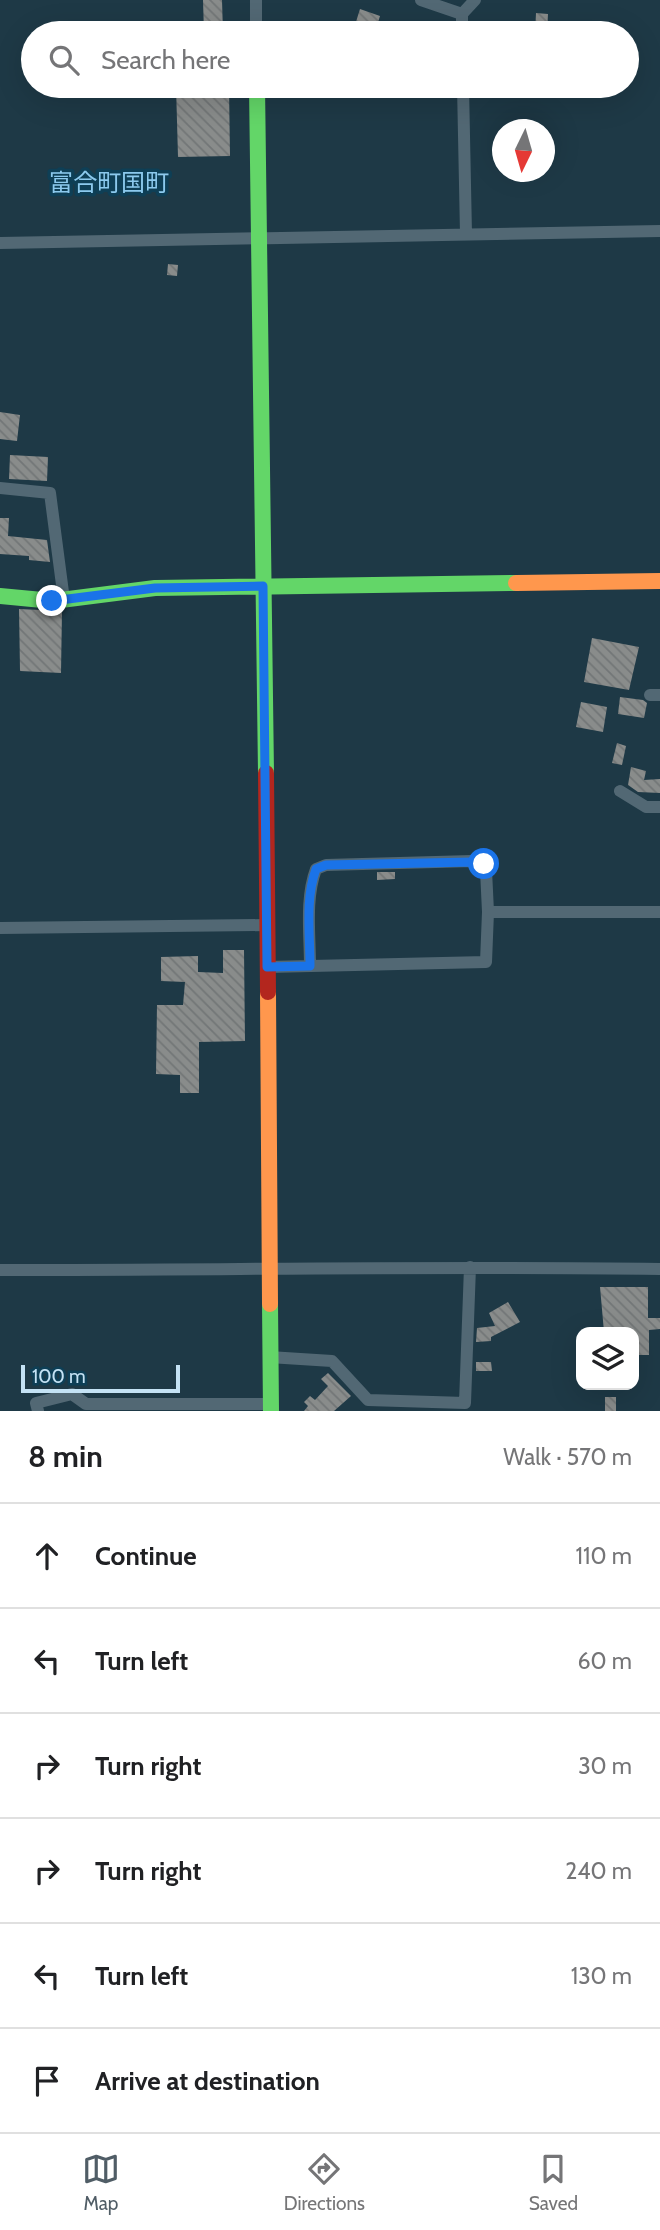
<!DOCTYPE html>
<meta charset="utf-8">
<style>
:root{--surface:#fff;--page:#f2f2f2;--text:#202124;--muted:#757577;--line:#e0e0e0;--accent:#505d66}
body{margin:0;font-family:Cabin,"Noto Sans JP",sans-serif;background:var(--page);color:var(--text)}
.controls{position:absolute;right:21px;bottom:21px;display:grid;overflow:hidden;border-radius:14px;box-shadow:0 7px 28px #0002}
.controls button{width:63px;height:63px;display:grid;place-items:center;padding:0;border:0;border-bottom:2px solid var(--line);background:var(--surface);color:var(--text);font:35px sans-serif}
.compass{position:absolute;left:492px;top:119px;width:63px;height:63px;border-radius:50%;background:var(--surface);box-shadow:0 7px 28px #0002;rotate:185deg}
.scale{position:absolute;left:21px;bottom:18px;width:159px;box-sizing:border-box;padding-left:7px;border:4px solid #c4e2f4;border-top:0;font-size:19px;line-height:24px;white-space:nowrap;color:#c4e2f4;-webkit-text-stroke:5px #0e3f56;paint-order:stroke}
.stop{position:absolute;width:21px;height:21px;margin:-16px;border:5px solid #1a73e8;border-radius:50%;background:#fff}
.stop.end{background:#1a73e8;border-color:#fff;box-shadow:0 2px 7px #0008}
.list{margin:0;padding:0;list-style:none}
h2{display:flex;justify-content:space-between;align-items:center;height:91px;margin:0;padding:0 28px;font-size:30px}
h2 small{font-size:23px;font-weight:400;color:var(--muted)}
.list li{display:grid;grid-template-columns:46px 1fr auto;gap:21px;align-items:center;box-sizing:border-box;height:105px;padding:0 28px;border-top:2px solid var(--line)}
.list b{display:block;font-size:26px;white-space:nowrap}
.list em{font-size:23px;font-style:normal;color:var(--muted)}
.icon{flex:none;width:38px;height:38px;fill:none;stroke:currentColor;stroke-width:2;stroke-linecap:round;stroke-linejoin:round}
.map{position:relative;flex:none;width:660px;height:1411px;overflow:hidden}
.search{position:absolute;background:var(--surface);box-shadow:0 7px 28px #0002;left:21px;right:21px;top:21px;height:77px;display:flex;align-items:center;gap:18px;box-sizing:border-box;padding:0 24px;border-radius:38px;color:var(--muted);font-size:26px}
.sheet{height:721px;background:var(--surface)}
nav{display:flex;justify-content:space-around;align-items:center;box-sizing:border-box;height:98px;border-top:2px solid var(--line);background:var(--surface);font-size:19px;color:var(--muted)}
nav a{display:grid;justify-items:center;gap:4px}
nav .on{color:var(--accent)}
.map>svg:first-child{display:block}
.building{fill:url(#building-back-hatch)}
.lines{fill:none;stroke-linecap:round;stroke-linejoin:round}
.street{stroke:#526874;stroke-width:12}
.fast{stroke:#63d668;stroke-width:16}
.slow{stroke:#ff974d;stroke-width:16}
.jam{stroke:#b3261e;stroke-width:16}
.route{stroke:#1a73e8;stroke-width:9}
.labels{text-anchor:middle;dominant-baseline:central;stroke-width:7;stroke-linejoin:round;paint-order:stroke}
.quarter-label{font-size:24px;fill:#8cc9ed;stroke:#0e3f56}
</style>
<div class="map">
<svg width="660" height="1411" viewBox="0 0 660 1411">
<defs>
<pattern id="building-back-hatch" width="6" height="6" patternUnits="userSpaceOnUse" patternTransform="scale(1.75)"><rect width="6" height="6" fill="#898c8b"/><path d="M-1 5l2 2M0 0l6 6M5-1l2 2" fill="none" stroke="#727677"/></pattern>
</defs>
<rect width="100%" height="100%" fill="#1e3946"/>
<!-- building -->
<path class="building" d="M203,0h19l1,33h-19z
M360,9l20,7 -5,16 -20,-7z
M536,13l12,1 -1,19h-12z
M176,86h53l1,70 -52,1z
M168,264l10,1 -1,11 -10,-1z
M0,412l20,3 -3,26 -17,-2z
M10,455l38,2 -1,24 -38,-2z
M0,518h9l-1,18 39,4 3,22 -21,-2v-4l-29,-2z
M19,609l43,2 -1,62 -41,-2z
M592,638l47,9 -10,43 -45,-8z
M620,697l23,3 4,3 -3,15 -26,-4z
M581,702l26,5 -4,25 -27,-5z
M617,743l9,3 -4,19 -10,-2z
M631,767l15,4 -2,9 16,-1v14l-22,-1 -10,-7z
M377,872h18v7l-18,1z
M223,950h21l1,91 -46,1v51h-19v-18l-24,-1 1,-69h26l2,-23 -24,-1v-24l37,-1v16l25,1z
M600,1287h48v31h12v11l-11,1v25h-15v-23h-30z
M508,1302l12,20 -29,15v4l-15,1 1,-14 18,-2 -6,-13z
M476,1362h15l1,9h-16z
M328,1373l23,23 -17,15h-30l4,-5 -4,-4 6,-6 5,4 13,-14 -7,-7z
M605,1397h11v14h-11z"/>
<g class="lines">
<!-- street -->
<path class="street" d="M256,0v33
M421,0l41,14
M462,33v-19l13,-14
M463,86l3,148
M0,243l660,-12
M0,488l50,5 14,107
M650,695h10
M620,791l26,16h14
M488,912h172
M0,928l266,-3
M267,967l219,-5 2,-50 -2,-42 -2,-6 -12,-3 -146,4 -10,4c-11,30 -6,65 -6,97
M0,1270c220,0 440,-4 660,-1
M269,1357l63,4 36,39 97,3 5,-136
M38,1411l-2,-8 36,-9 14,10h184"/>
<!-- fast -->
<path class="fast" d="M257,86l9,687
M0,596l53,5 102,-13 361,-5
M270,1304l1,107"/>
<!-- slow -->
<path class="slow" d="M516,583l144,-2
M268,992l2,312"/>
<!-- jam -->
<path class="jam" d="M266,773l2,219"/>
</g>
<g class="lines">
<!-- route -->
<path class="route" d="M52,601l103,-13 108,-2 4,381 43,-1c0,-32 -5,-67 6,-97l10,-4 146,-3 12,2"/>
</g>
<g class="labels">
<!-- quarter labels -->
<g class="quarter-label">
<text x="109" y="182">富合町国町</text>
</g>
</g>
</svg>
<div class="controls">
<button><svg class="icon" aria-label="layers" viewBox="0 0 24 24"><path d="M12 4l9 5-9 5-9-5zM3 14l9 5 9-5"/></svg></button>
</div>
<svg class="compass" viewBox="-18 -18 36 36"><path d="M0-13l5 13h-10z" fill="#e53935"/><path d="M0 13l5-13h-10z" fill="#757577"/></svg>
<div class="scale">100 m</div>
<div class="stop" style="left:484px;top:864px"></div>
<div class="stop end" style="left:52px;top:601px"></div>
<div class="search"><svg class="icon" aria-label="search" viewBox="0 0 24 24"><circle cx="10" cy="10" r="6"/><path d="M15 15l6 6"/></svg>Search here</div>
</div>
<section class="sheet">
<h2>8 min<small>Walk · 570 m</small></h2>
<ul class="list">
<li><svg class="icon" aria-label="ahead" viewBox="0 0 24 24"><path d="M12 20V5M6 11l6-6 6 6"/></svg><div><b>Continue</b></div><em>110 m</em></li>
<li><svg class="icon" aria-label="left" viewBox="0 0 24 24"><path d="M17 20v-9H6M10 6l-5 5 5 5"/></svg><div><b>Turn left</b></div><em>60 m</em></li>
<li><svg class="icon" aria-label="right" viewBox="0 0 24 24"><path d="M7 20v-9h11M14 6l5 5-5 5"/></svg><div><b>Turn right</b></div><em>30 m</em></li>
<li><svg class="icon" aria-label="right" viewBox="0 0 24 24"><path d="M7 20v-9h11M14 6l5 5-5 5"/></svg><div><b>Turn right</b></div><em>240 m</em></li>
<li><svg class="icon" aria-label="left" viewBox="0 0 24 24"><path d="M17 20v-9H6M10 6l-5 5 5 5"/></svg><div><b>Turn left</b></div><em>130 m</em></li>
<li><svg class="icon" aria-label="arrive" viewBox="0 0 24 24"><path d="M6 21V4h12l-3 4 3 4H6"/></svg><div><b>Arrive at destination</b></div></li>
</ul>
</section>
<nav>
<a class="on"><svg class="icon" aria-label="map" viewBox="0 0 24 24"><path d="M3 6l6-2 6 2 6-2v14l-6 2-6-2-6 2zM9 4v14M15 6v14"/></svg>Map</a>
<a><svg class="icon" aria-label="directions" viewBox="0 0 24 24"><path d="M12 3l9 9-9 9-9-9zM9 14v-3h6M13 9l2 2-2 2"/></svg>Directions</a>
<a><svg class="icon" aria-label="saved" viewBox="0 0 24 24"><path d="M7 4h10v16l-5-4-5 4z"/></svg>Saved</a>
</nav>
